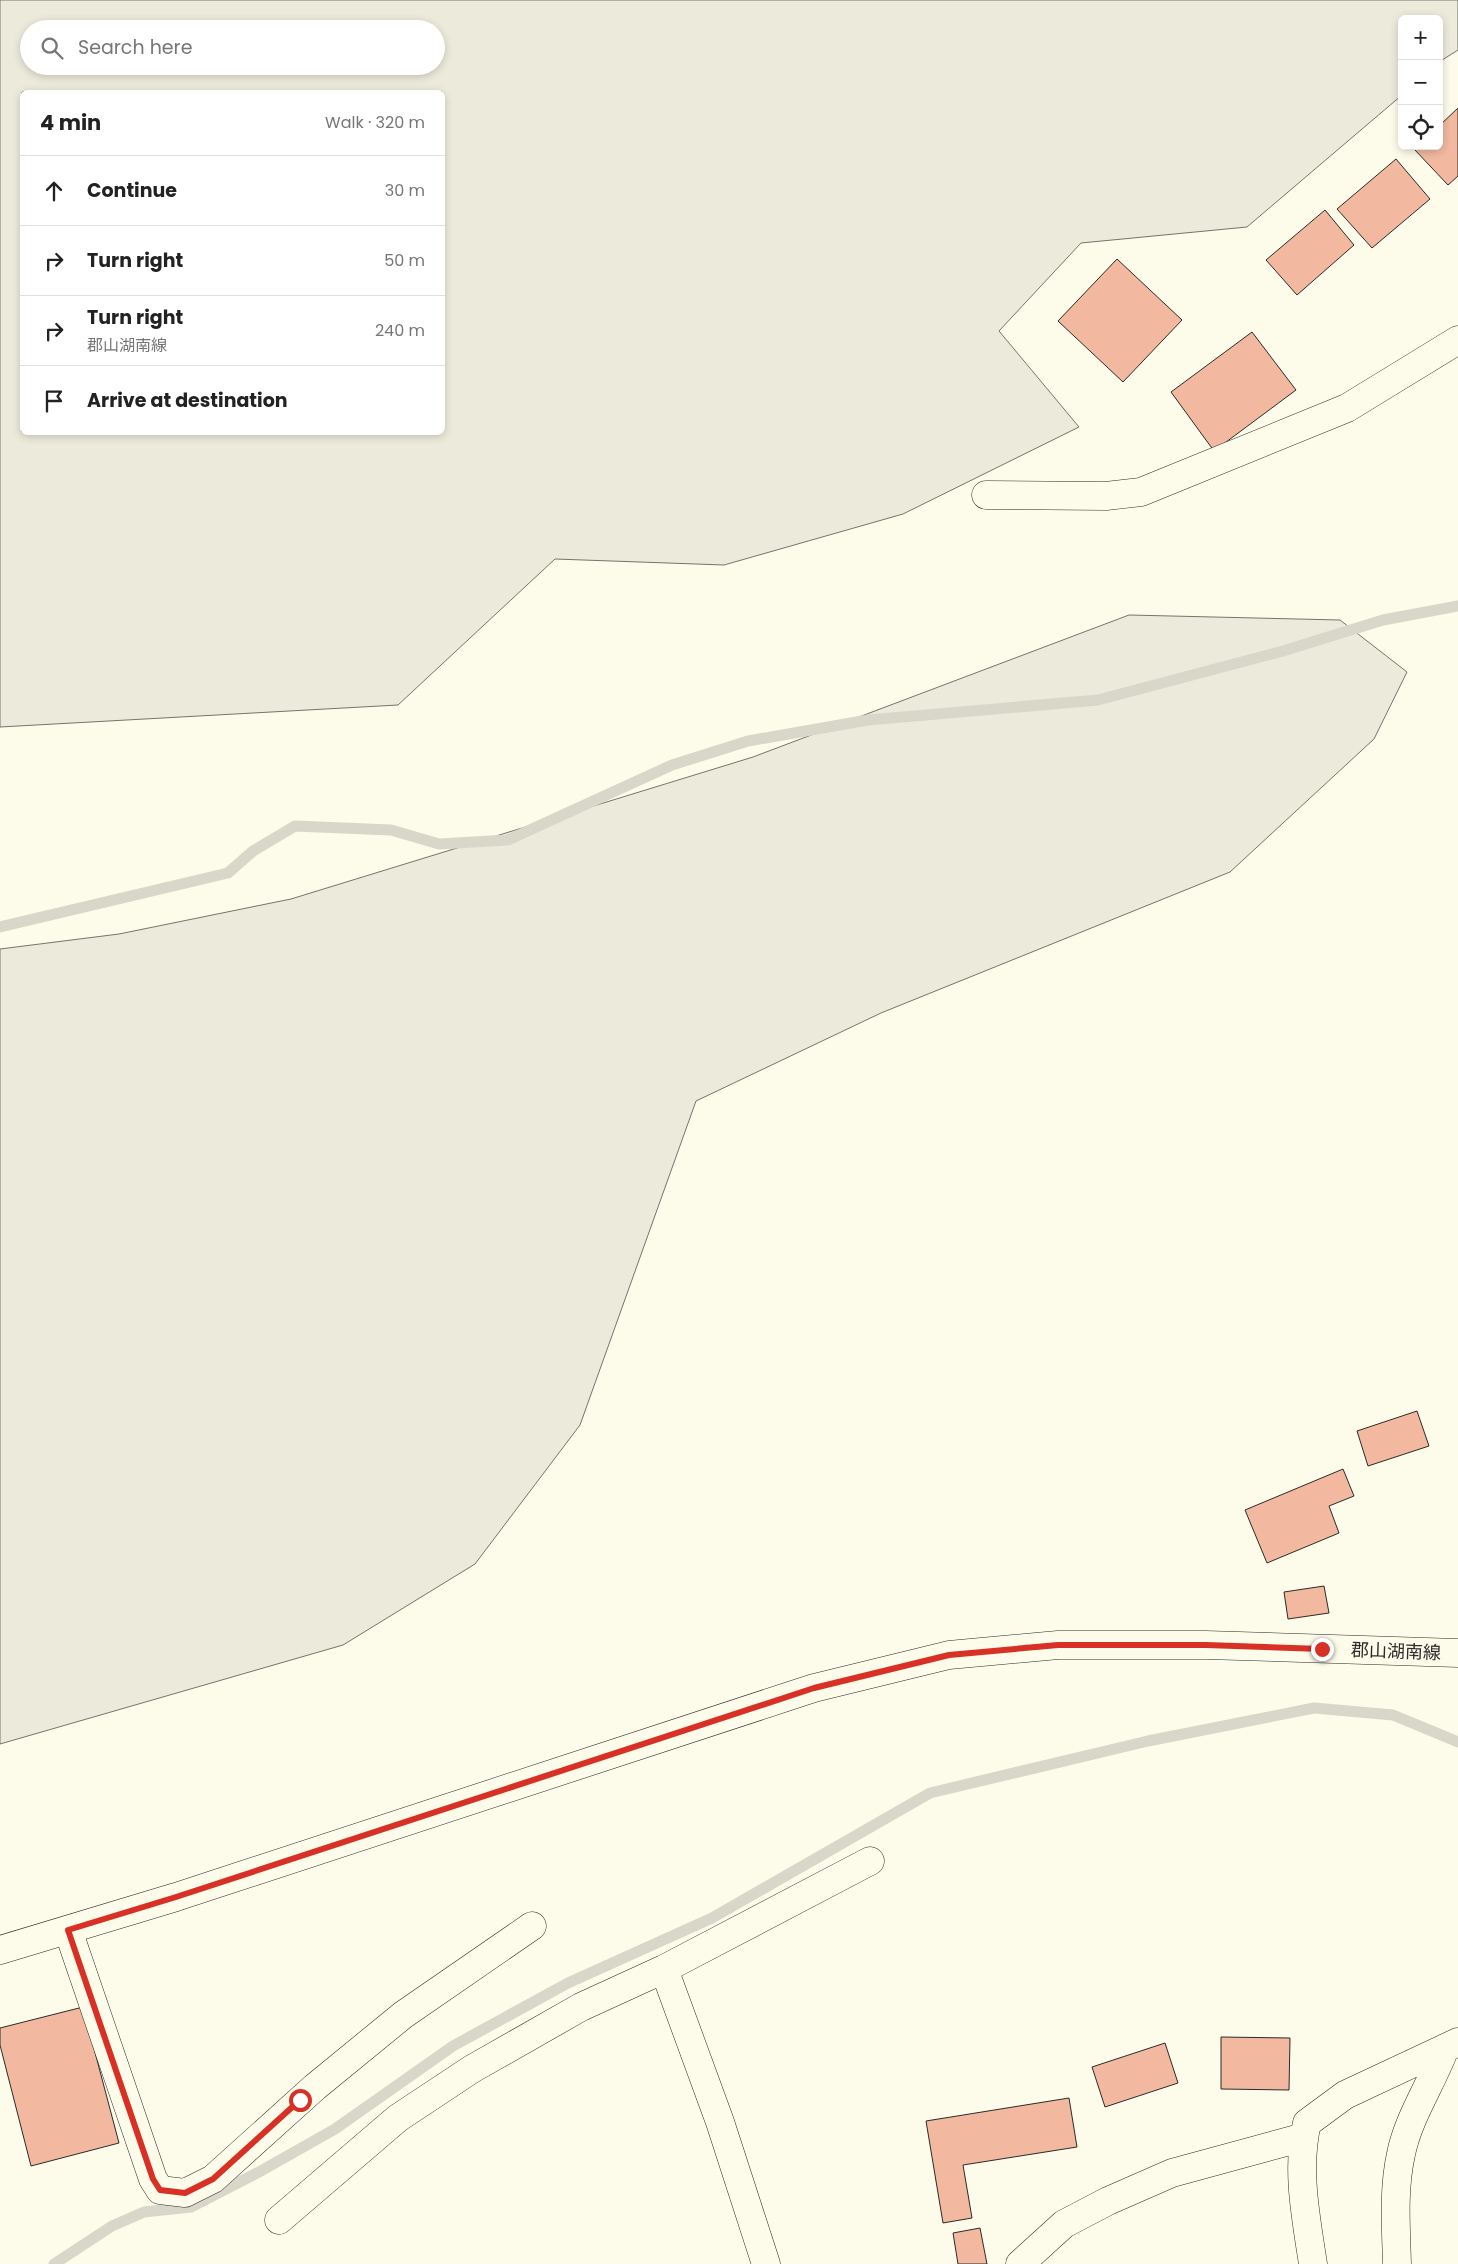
<!DOCTYPE html>
<meta charset="utf-8">
<style>
:root{--surface:#fff;--page:#f6f6f6;--text:#222;--muted:#767676;--line:#e0e0e0}
body{margin:0;font-family:Poppins,"Noto Sans JP",sans-serif;background:var(--page);color:var(--text)}
.controls{position:absolute;right:15px;top:15px;display:grid;overflow:hidden;border-radius:8px;box-shadow:0 2px 8px #0003}
.controls button{width:45px;height:45px;display:grid;place-items:center;padding:0;border:0;border-bottom:1px solid var(--line);background:var(--surface);color:var(--text);font:25px sans-serif}
.stop{position:absolute;width:15px;height:15px;margin:-11px;border:4px solid #d93025;border-radius:50%;background:#fff}
.stop.end{background:#d93025;border-color:#fff;box-shadow:0 1px 5px #0008}
.list{margin:0;padding:0;list-style:none}
h2{display:flex;justify-content:space-between;align-items:center;height:65px;margin:0;padding:0 20px;font-size:21px}
h2 small{font-size:16px;font-weight:400;color:var(--muted)}
.list li{display:grid;grid-template-columns:32px 1fr auto;gap:15px;align-items:center;box-sizing:border-box;height:70px;padding:0 20px;border-top:1px solid var(--line)}
.list b{display:block;font-size:19px;white-space:nowrap}
.list p{margin:0;font-size:16px;white-space:nowrap;color:var(--muted)}
.list em{font-size:16px;font-style:normal;color:var(--muted)}
.icon{flex:none;width:28px;height:28px;fill:none;stroke:currentColor;stroke-width:2;stroke-linecap:round;stroke-linejoin:round}
.map{position:relative;flex:none;width:1458px;height:2264px;overflow:hidden}
.search{position:absolute;background:var(--surface);box-shadow:0 2px 8px #0003;left:20px;top:20px;width:425px;height:55px;display:flex;align-items:center;gap:12px;box-sizing:border-box;padding:0 18px;border-radius:28px;color:var(--muted);font-size:19px}
.panel{position:absolute;background:var(--surface);box-shadow:0 2px 8px #0003;left:20px;top:90px;width:425px;height:345px;border-radius:8px}
.map>svg:first-child{display:block}
.green{fill:#ecebdb;stroke:#74746e;fill-rule:evenodd}
.lines{fill:none;stroke-linecap:round;stroke-linejoin:round}
.stream{stroke:#d8d7c9;stroke-width:11}
.building{fill:#f2b8a0;stroke:#2b2b2b}
.minor-casing{stroke:#2b2b2b;stroke-width:29}
.primary-casing{stroke:#2b2b2b;stroke-width:29}
.minor{stroke:#fdfbea;stroke-width:28}
.primary{stroke:#fdfbea;stroke-width:28}
.route{stroke:#d93025;stroke-width:6}
.labels{text-anchor:middle;dominant-baseline:central;stroke-width:4;stroke-linejoin:round;paint-order:stroke}
.street-label{font-size:18px;fill:#2b2b2b;stroke:#fdfbea}
</style>
<div class="map">
<svg width="1458" height="2264" viewBox="0 0 1458 2264">
<rect width="100%" height="100%" fill="#fdfbea"/>
<!-- green -->
<path class="green" d="M0,0h1458v50l-19,12v-43h-37v76l-155,132 -166,16 -82,88 80,96 -176,87 -179,51 -169,-6 -157,146 -398,22zM29,29h407v37h-407zM22,92h420v340h-420z
M1129,615l211,5 67,52 -33,67 -144,133 -349,141 -185,88 -116,324 -105,139 -132,81 -343,99v-795l119,-15 172,-35 462,-142z"/>
<g class="lines">
<!-- stream -->
<path class="stream" d="M0,927l228,-54 25,-22 42,-25 96,4 48,14 69,-4 164,-75 76,-24 120,-21 230,-20 185,-49 100,-31 75,-14
M54,2264l58,-38 32,-14 47,-5 68,-35 76,-43 118,-83 115,-63 144,-65 218,-125 218,-52 166,-33 79,7 65,27"/>
</g>
<!-- building -->
<path class="building" d="M1458,108v68l-10,9 -34,-36 3,-3h22v-20z
M1396,159l34,40 -58,49 -35,-39z
M1325,210l29,35 -57,50 -31,-35z
M1117,259l65,61 -59,62 -65,-61z
M1252,332l44,58 -82,61 -43,-59z
M1417,1411l12,35 -61,20 -11,-35z
M1343,1469l11,27 -25,10 10,27 -72,30 -22,-53z
M1324,1586l5,27 -41,6 -4,-27z
M83,2007l36,136 -88,23 -31,-121v-17z
M1221,2037l69,1 -1,52 -68,-1z
M1165,2043l13,40 -73,24 -13,-40z
M1069,2098l8,49 -114,18 9,53 -29,5 -17,-102z
M980,2228l7,36h-29l-5,-31z"/>
<g class="lines">
<!-- minor casing -->
<g class="minor-casing">
<path id="minor" d="M986,495l120,1 35,-4 206,-84 111,-68
M68,1930l85,249 7,11 25,3 28,-14 102,-92 88,-72 129,-89
M664,1969l56,153 46,142
M279,2220l119,-102 74,-49 109,-62 83,-38 206,-108
M1020,2264l44,-40 44,-23 64,-28 132,-36
M1313,2264c-7,-46 -17,-95 -6,-141l38,-28 113,-53
M1397,2264c-1,-37 -4,-74 4,-110 7,-36 31,-71 44,-106"/>
</g>
<!-- primary casing -->
<g class="primary-casing">
<path id="primary" d="M0,1950l176,-53 638,-209 135,-33 109,-10h148l252,8"/>
</g>
<!-- minor -->
<use href="#minor" class="minor"/>
<!-- primary -->
<use href="#primary" class="primary"/>
</g>
<g class="lines">
<!-- route -->
<path class="route" d="M300,2100l-87,79 -28,14 -25,-3 -7,-11 -85,-249 108,-33 638,-209 135,-33 109,-10h148l116,4"/>
</g>
<g class="labels">
<!-- street labels -->
<g class="street-label">
<text transform="translate(1396 1651) rotate(2)">郡山湖南線</text>
</g>
</g>
</svg>
<div class="controls">
<button>+</button>
<button>−</button>
<button><svg class="icon" aria-label="locate" viewBox="0 0 24 24"><circle cx="12" cy="12" r="6"/><path d="M12 2v4M12 18v4M2 12h4M18 12h4"/></svg></button>
</div>
<div class="stop" style="left:300px;top:2100px"></div>
<div class="stop end" style="left:1322px;top:1649px"></div>
<div class="search"><svg class="icon" aria-label="search" viewBox="0 0 24 24"><circle cx="10" cy="10" r="6"/><path d="M15 15l6 6"/></svg>Search here</div>
<section class="panel">
<h2>4 min<small>Walk · 320 m</small></h2>
<ul class="list">
<li><svg class="icon" aria-label="ahead" viewBox="0 0 24 24"><path d="M12 20V5M6 11l6-6 6 6"/></svg><div><b>Continue</b></div><em>30 m</em></li>
<li><svg class="icon" aria-label="right" viewBox="0 0 24 24"><path d="M7 20v-9h11M14 6l5 5-5 5"/></svg><div><b>Turn right</b></div><em>50 m</em></li>
<li><svg class="icon" aria-label="right" viewBox="0 0 24 24"><path d="M7 20v-9h11M14 6l5 5-5 5"/></svg><div><b>Turn right</b><p>郡山湖南線</p></div><em>240 m</em></li>
<li><svg class="icon" aria-label="arrive" viewBox="0 0 24 24"><path d="M6 21V4h12l-3 4 3 4H6"/></svg><div><b>Arrive at destination</b></div></li>
</ul>
</section>
</div>
